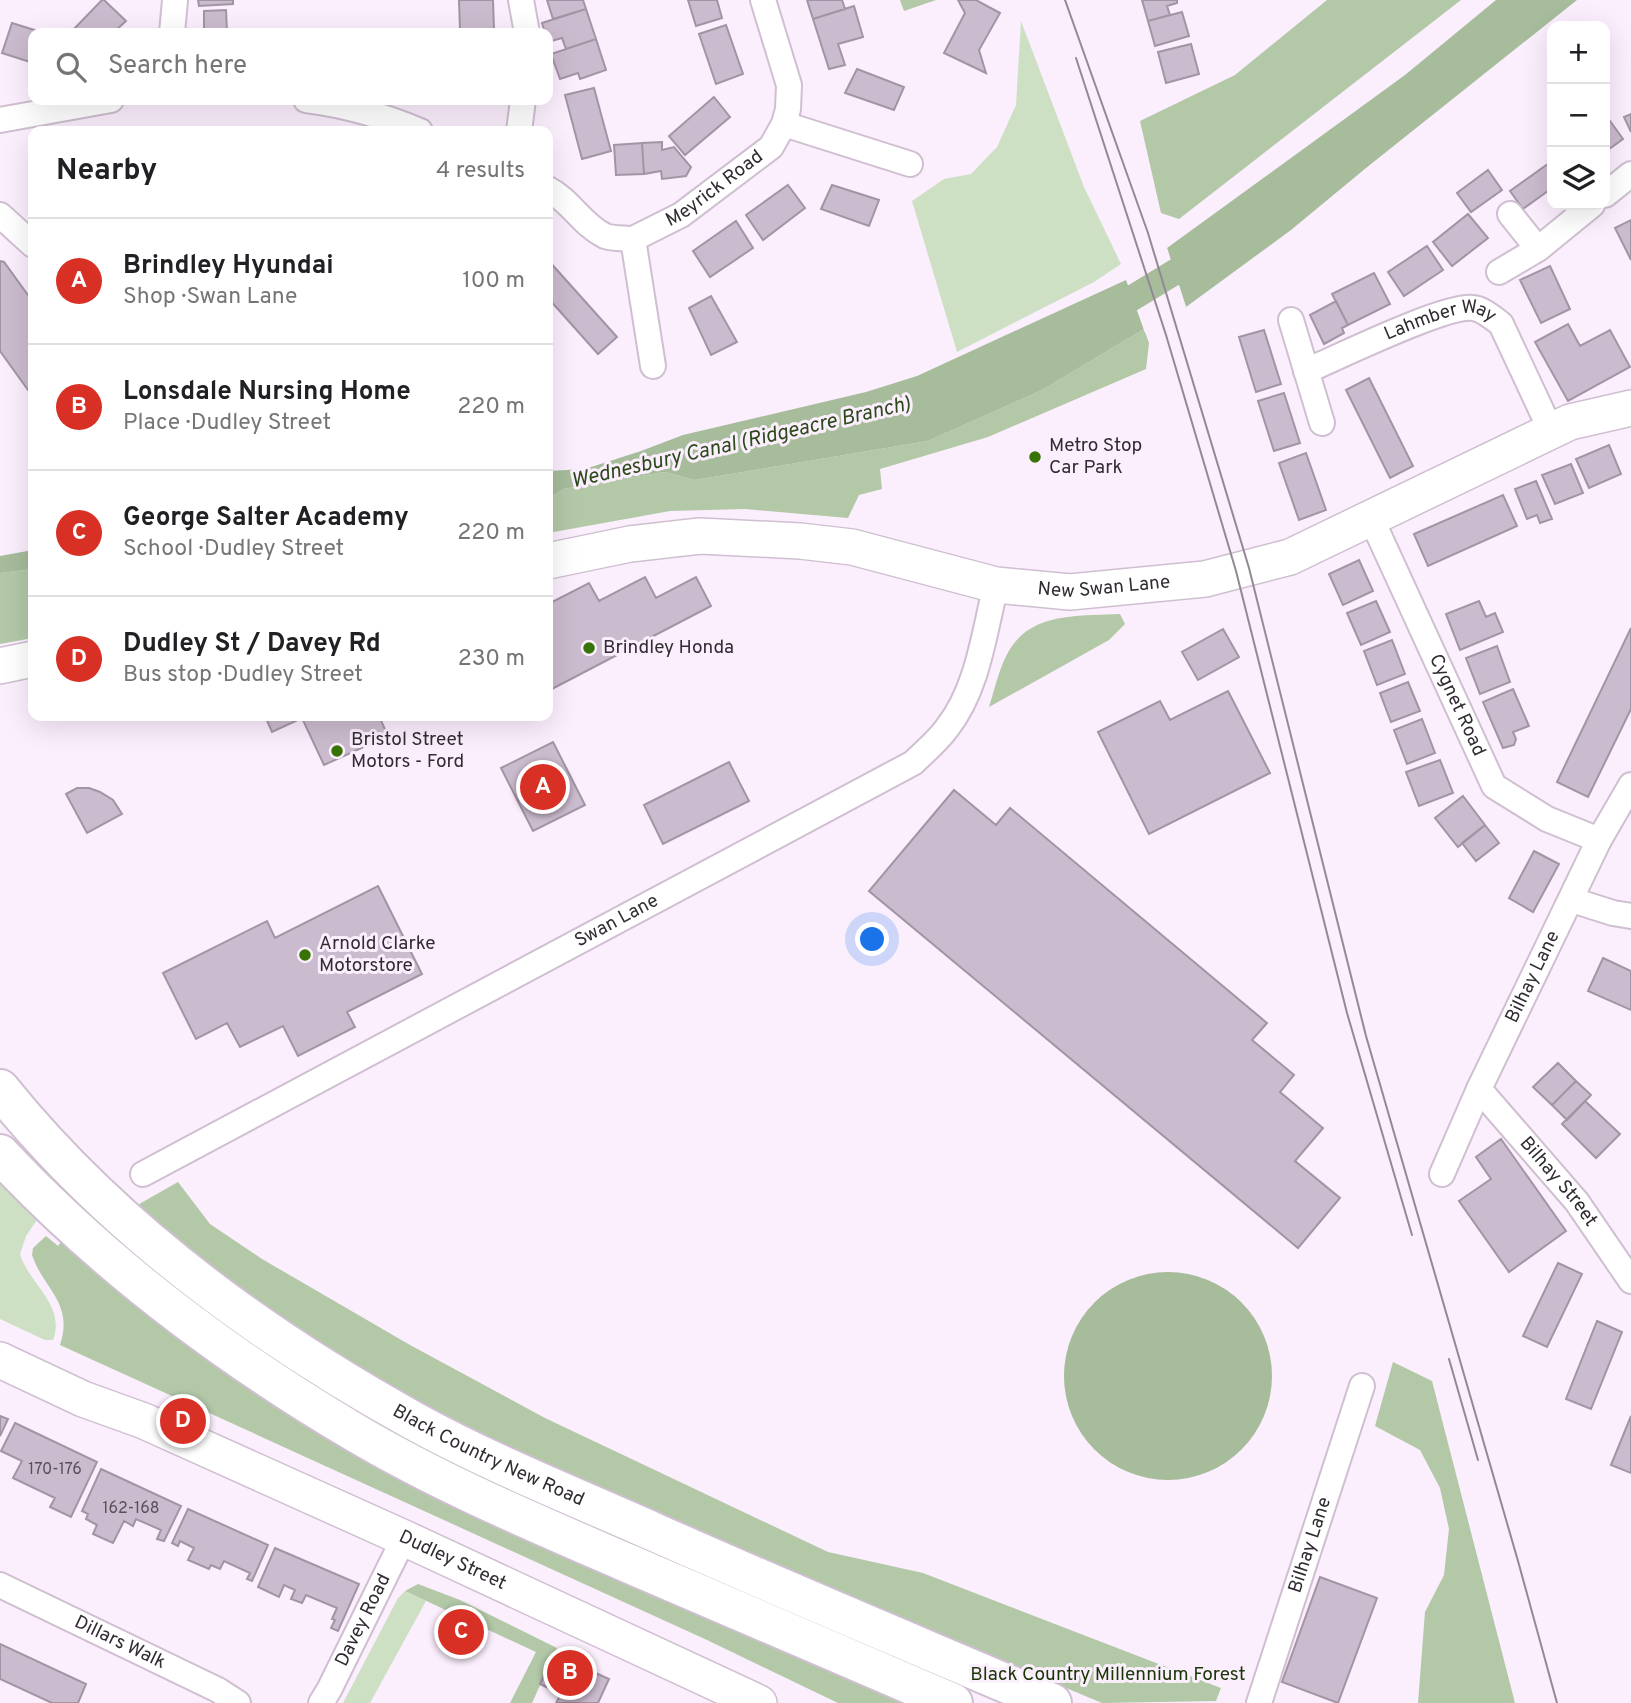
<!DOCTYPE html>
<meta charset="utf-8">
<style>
:root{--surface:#fff;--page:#f2f2f2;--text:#202124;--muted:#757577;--line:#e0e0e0;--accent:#d93025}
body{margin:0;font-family:Overpass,sans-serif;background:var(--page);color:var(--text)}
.controls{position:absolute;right:21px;top:21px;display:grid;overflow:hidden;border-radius:14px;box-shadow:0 7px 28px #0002}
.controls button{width:63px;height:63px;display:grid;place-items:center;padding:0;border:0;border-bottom:2px solid var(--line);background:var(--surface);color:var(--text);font:35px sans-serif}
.you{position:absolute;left:873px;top:940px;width:24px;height:24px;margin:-18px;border:5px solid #fff;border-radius:50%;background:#1a73e8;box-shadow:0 0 0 10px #1a73e833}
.badge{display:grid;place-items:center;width:46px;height:46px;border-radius:50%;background:var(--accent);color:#fff;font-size:23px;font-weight:700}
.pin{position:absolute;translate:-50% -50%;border:4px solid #fff;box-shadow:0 2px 7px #0006}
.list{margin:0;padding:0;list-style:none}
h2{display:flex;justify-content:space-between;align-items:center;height:91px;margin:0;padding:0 28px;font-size:30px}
h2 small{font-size:23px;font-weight:400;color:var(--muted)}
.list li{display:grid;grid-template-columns:46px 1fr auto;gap:21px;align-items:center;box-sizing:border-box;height:126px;padding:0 28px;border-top:2px solid var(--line)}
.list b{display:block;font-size:26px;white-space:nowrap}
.list p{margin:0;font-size:23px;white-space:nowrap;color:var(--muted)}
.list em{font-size:23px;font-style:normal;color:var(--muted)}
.icon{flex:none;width:38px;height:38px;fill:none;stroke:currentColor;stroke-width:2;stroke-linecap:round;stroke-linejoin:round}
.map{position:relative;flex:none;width:1631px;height:1703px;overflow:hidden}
.search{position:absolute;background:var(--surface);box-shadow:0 7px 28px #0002;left:28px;top:28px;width:525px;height:77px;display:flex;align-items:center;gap:18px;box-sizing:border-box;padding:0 24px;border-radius:14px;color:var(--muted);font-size:26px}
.panel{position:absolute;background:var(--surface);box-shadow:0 7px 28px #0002;left:28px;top:126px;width:525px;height:595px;border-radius:14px}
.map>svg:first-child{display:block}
.green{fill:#cde0c4}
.forest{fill:#b2c8a7}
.water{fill:#a6bc9b}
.pier{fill:#fbeefd}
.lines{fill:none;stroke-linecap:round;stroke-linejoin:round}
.canal{stroke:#a6bc9b;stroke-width:26}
.building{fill:#cbbbce;stroke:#a394a5;stroke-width:2}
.street-casing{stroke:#cfbfd1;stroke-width:28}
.secondary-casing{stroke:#cfbfd1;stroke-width:38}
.highway-casing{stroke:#cfbfd1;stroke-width:42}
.street{stroke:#fff;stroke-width:24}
.secondary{stroke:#fff;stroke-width:35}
.highway{stroke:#fff;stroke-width:38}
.tram{stroke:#938994;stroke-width:2}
.poi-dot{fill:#387305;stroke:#fbeefd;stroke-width:2.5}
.labels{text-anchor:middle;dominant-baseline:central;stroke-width:6;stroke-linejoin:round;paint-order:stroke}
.number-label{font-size:16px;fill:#584f59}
.street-label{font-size:19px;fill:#312b32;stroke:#fbeefd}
.poi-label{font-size:19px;fill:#312b32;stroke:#fbeefd;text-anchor:start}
.park-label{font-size:19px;fill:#183504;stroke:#fbeefd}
.water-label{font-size:21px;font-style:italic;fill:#2b4919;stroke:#fbeefd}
</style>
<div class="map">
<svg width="1631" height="1703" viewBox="0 0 1631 1703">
<rect width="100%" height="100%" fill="#fbeefd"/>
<!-- green -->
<path class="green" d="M1021,21l63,166 37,77 -27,18 -137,70 -45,-151 32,-22 27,-5 26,-27 19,-42z
M0,1180l39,37 -13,19 -6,18c9,30 46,51 33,86h-8l-45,-21z
M405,1591l21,10 -56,102h-27l55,-105z"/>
<!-- forest -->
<path class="forest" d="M900,0h36l-32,11z
M1327,0h134l-282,219 -18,-6 -21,-92 95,-46z
M1144,329l5,14 -3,26 -158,68 -108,32 2,20 -23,6 -11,23 -103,-9 -75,2 -122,22v-34l15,-10 102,-17 30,8 233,-39 114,-51z
M33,569v69l-33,6v-71z
M1120,614l5,10 -16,16 -120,67c7,-21 12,-49 27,-66 24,-29 71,-25 104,-27z
M178,1182l32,42 52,35 148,86 135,73 283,134 95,21 298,115 -5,13 -114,2 -458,-192 -177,-79 -189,-113 -145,-109 8,-7z
M46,1236l12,10 7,-9 75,68 767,398h-69l-131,-63 -647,-295c14,-42 -16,-55 -28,-90l1,-7z
M1393,1362l39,19 83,322h-97l7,-91 19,-37 5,-46 -9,-41 -20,-38 -45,-24z
M418,1584l42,16 97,48 -25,55h-22l26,-51 -131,-61z"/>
<!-- water -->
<path class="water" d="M1496,0h81l-211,168 -75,62 -105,77 -19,-59 238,-173z
M1126,280l18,49 -102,61 -114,51 -233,39 -30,-8 -102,17 -15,10v-28l37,-2 56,-18 42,-16 183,-43 51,-16z
M33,550v19l-33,4v-17z
M1064 1376a104 104 0 1 1 208 0a104 104 0 1 1-208 0Z"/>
<!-- pier -->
<path class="pier" d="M1166,245l20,62 1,4 -5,-2 -18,-59z
M1125,276l4,2 18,50 -2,5z"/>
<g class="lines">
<!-- canal -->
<path class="canal" d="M1101,317l102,-62"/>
</g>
<!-- building -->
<path class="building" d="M102,0h2l22,21 -13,12h-43z
M198,0h35v4l-34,2z
M459,0h34l1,29 -34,1z
M547,0h36l3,9 -33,10z
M688,0h29l5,18 -26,8z
M807,0h35l3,9 -32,10z
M958,0h18l24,13 -21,37 7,23 -42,-20 21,-40z
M1142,0h35v3l-10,3 3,9 -22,6z
M854,6l9,31 -25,7 7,21 -16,4 -16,-50z
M586,9l10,30 -30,10 -4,-11 -14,4v-9h-3l-3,-10z
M226,10l1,23h-23v-22z
M1182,12l7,24 -34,10 -7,-25z
M12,23l32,10h-11v30l-31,-10z
M726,25l17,49 -27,10 -17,-50z
M596,39l10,31 -26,9 -2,-6 -18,6 -9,-25z
M1191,44l8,30 -33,9 -8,-31z
M857,69l47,18 -10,23 -49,-17z
M594,88l17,63 -29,8 -17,-64z
M714,97l16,20 -45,38 -16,-19z
M1605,114l18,25 -18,13z
M1631,114v18l-7,-15z
M662,142v8l12,-3 17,20 -5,9 -24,3 -1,-8 -17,3 -2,-31z
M642,143l2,31 -28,1 -2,-30z
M1552,161v27l-29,21 -13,-18z
M1488,170l14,20 -31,22 -14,-19z
M788,185l17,23 -42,32 -17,-25z
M832,185l47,15 -10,26 -48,-17z
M1468,214l20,24 -36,28 -19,-24z
M1631,220v40l-16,-32z
M736,221l17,27 -43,29 -17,-26z
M1427,246l16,24 -39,26 -16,-24z
M548,260l69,77 -19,17 -50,-56z
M0,261l4,1 29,40v95l-33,-46z
M1550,266l20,43 -29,14 -21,-43z
M1374,273l16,31 -42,21 -16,-31z
M711,296l26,46 -26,13 -22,-47z
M1336,301l12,24 -6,3 2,5 -20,11 -14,-29z
M1568,324l12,22 30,-16 20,37 -62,34 -33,-59z
M1264,330l17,54 -25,8 -17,-55z
M1369,378l44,88 -23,12 -44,-88z
M1284,393l16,50 -26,8 -16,-50z
M1609,445l12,29 -32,14 -13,-29z
M1306,453l20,57 -27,10 -20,-57z
M1571,464l12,29 -28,11 -13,-29z
M1536,481l16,38 -12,4 -3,-8 -10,4 -12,-30z
M1503,495l14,31 -89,40 -14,-32z
M1359,560l14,31 -30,14 -14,-31z
M645,577l11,21 40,-21 15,29 -163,85v-87l41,-21 10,18z
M1376,601l14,31 -29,13 -14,-32z
M1479,601l7,16 9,-4 8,19 -43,18 -14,-36z
M1631,628v81l-43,88 -31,-15z
M1223,629l16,28 -41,23 -16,-28z
M1392,640l13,34 -28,11 -13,-34z
M1497,646l13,36 -30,12 -14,-36z
M1408,682l12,29 -29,11 -11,-29z
M1513,689l16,37 -16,6 3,7 -2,6 -11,3 -20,-46z
M1228,691l42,82 -121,61 -51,-102 62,-31 10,19z
M265,716h114l9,20 -64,29 -22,-47 -30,14z
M1422,719l13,34 -28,11 -13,-34z
M553,742l32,63 -52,26 -32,-63z
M1440,760l13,33 -34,13 -13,-34z
M729,762l20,39 -86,43 -19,-39z
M77,788h12l11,4 13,8 9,14 -35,19 -21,-39z
M954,790l42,35 14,-17 257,215 -15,17 42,35 -14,17 43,36 -28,33 45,37 -42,50 -429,-357z
M1463,796l22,29 -27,22 -23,-29z
M1485,825l14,18 -23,18 -14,-18z
M1534,851l25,13 -26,48 -24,-14z
M378,886l44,88 -75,38 8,15 -57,29 -15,-30 -43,21 -13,-24 -31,16 -33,-66 104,-52 8,17z
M1603,958l28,13v39l-43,-19z
M1558,1063l18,18 -24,24 -19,-18z
M1576,1081l15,14 -24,25 -15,-15z
M1585,1101l35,33 -24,24 -34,-34z
M1501,1139l65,92 -57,41 -50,-71 32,-22 -15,-22z
M1558,1263l24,11 -35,73 -24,-11z
M1597,1321l25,11 -31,77 -25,-10z
M0,1416l8,3 -8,17z
M1631,1416v57l-20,-8z
M15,1423l82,39 -26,55 -21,-10 5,-9 -42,-20 9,-17 -21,-10z
M101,1469l80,37 -17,35 -7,-2 4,-9 -25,-11 -3,7 -9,-5 -11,22 -20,-9 4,-9 -11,-6 2,-5 -6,-3z
M188,1509l80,36 -16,36 -5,-2 3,-6 -26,-12 -4,8 -9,-4 -2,4 -21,-9 6,-12 -14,-7 -2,5 -6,-3z
M275,1548l84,36 -21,47 -7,-3 4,-8 -3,-1 5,-11 -31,-13 -4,8 -11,-4 4,-9 -11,-5 -5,12 -21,-10z
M1320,1577l57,21 -39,105 -56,-21z
M0,1644l86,40 -8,19h-26l-52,-24z
M554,1654l55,25 -11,24h-42l5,-9 -21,-10z"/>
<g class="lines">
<!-- street casing -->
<g class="street-casing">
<g id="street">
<path d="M521,0l6,33"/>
<path d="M172,33l3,-33"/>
<path d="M306,100c39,5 78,16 114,31"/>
<path d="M0,120l111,-20"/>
<path d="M784,124l126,40"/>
<path d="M519,131l4,-31"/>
<path d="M548,189c22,11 34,36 57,47 8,3 20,2 28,3l20,127"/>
<path d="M1605,195l26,-21"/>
<path d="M0,215l33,30"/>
<path id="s1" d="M633,239l48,-24 90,-68 13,-23 4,-15 1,-24 -26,-85"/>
<path d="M1538,249l54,-44"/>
<path d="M1499,272l39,-23 -28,-35"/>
<path d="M1291,320l31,103"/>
<path id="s2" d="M1306,371c31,-13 140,-67 167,-63 10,1 20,10 28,16l50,107"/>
<path id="s3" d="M1371,518l123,268 53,33 52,21"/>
<path d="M1572,900l41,13 18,3"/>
<path id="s4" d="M1479,1089l98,113 54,79"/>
<path id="s5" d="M143,1174l770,-411c11,-11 25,-22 34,-35 31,-39 37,-95 49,-143"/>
<path id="s6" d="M1442,1174l37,-85 120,-249 32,-55"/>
<path id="s7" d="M0,1585l218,105 20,13"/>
<path id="s8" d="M321,1703l8,-13 75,-152"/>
<path id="s9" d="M1259,1703l103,-317"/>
</g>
</g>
<!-- secondary casing -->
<g class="secondary-casing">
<g id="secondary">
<path id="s10" d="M548,561l82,-17 70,-8 100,5 52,6 144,38 74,7 135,-13 85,-22 280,-135 61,-14"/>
<path d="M0,666l33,-7"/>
<path id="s11" d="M0,1360l83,39 61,22 260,117 355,165"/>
</g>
</g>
<!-- highway casing -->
<g class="highway-casing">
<g id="highway">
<path id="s12" d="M0,1089c110,137 259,246 412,331 78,43 161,76 242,112 132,59 265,114 398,171"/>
<path d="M0,1154c103,110 224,201 354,278 86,51 179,90 271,130 110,47 219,94 328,141"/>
</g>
</g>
<!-- street -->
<use href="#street" class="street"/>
<!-- secondary -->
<use href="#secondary" class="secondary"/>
<!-- highway -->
<use href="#highway" class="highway"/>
<!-- tram -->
<path class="tram" d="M1065,0l83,233 101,335 117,468 152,525 39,142
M1076,58l90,277 70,236 111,442 65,222
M1449,1359l29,101"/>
</g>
<!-- markers -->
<g class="poi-dot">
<circle cx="1035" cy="457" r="7"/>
<circle cx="589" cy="648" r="7"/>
<circle cx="337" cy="751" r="7"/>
<circle cx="305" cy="955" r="7"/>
</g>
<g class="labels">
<!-- number labels -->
<g class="number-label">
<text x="55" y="1470">170-176</text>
<text x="131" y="1509">162-168</text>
</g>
<!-- street labels -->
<g class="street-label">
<text stroke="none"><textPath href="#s1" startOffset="96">Meyrick Road</textPath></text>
<text stroke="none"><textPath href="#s2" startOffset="145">Lahmber Way</textPath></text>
<text stroke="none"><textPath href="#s10" startOffset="564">New Swan Lane</textPath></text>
<text stroke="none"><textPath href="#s3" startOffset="206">Cygnet Road</textPath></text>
<text stroke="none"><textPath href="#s5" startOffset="537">Swan Lane</textPath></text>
<text stroke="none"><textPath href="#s6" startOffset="217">Bilhay Lane</textPath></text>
<text stroke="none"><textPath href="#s4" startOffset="122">Bilhay Street</textPath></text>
<text stroke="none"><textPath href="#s12" startOffset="616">Black Country New Road</textPath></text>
<text stroke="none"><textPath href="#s9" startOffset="166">Bilhay Lane</textPath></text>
<text stroke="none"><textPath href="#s11" startOffset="495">Dudley Street</textPath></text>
<text stroke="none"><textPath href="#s8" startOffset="93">Davey Road</textPath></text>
<text stroke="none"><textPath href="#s7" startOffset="133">Dillars Walk</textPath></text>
</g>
<!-- poi labels -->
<g class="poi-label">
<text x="1049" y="446">Metro Stop<tspan x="1049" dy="22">Car Park</tspan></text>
<text x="603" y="648">Brindley Honda</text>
<text x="351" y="740">Bristol Street<tspan x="351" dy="22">Motors - Ford</tspan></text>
<text x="319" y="944">Arnold Clarke<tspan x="319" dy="22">Motorstore</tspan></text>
</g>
<!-- park labels -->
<g class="park-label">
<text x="1108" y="1675">Black Country Millennium Forest</text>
</g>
<!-- water labels -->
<g class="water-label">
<text transform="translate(741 443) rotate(-13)">Wednesbury Canal (Ridgeacre Branch)</text>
</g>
</g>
</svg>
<div class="controls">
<button>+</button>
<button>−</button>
<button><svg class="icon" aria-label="layers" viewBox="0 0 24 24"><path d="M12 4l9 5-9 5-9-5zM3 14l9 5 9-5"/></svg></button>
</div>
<div class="you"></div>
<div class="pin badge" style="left:543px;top:787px">A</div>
<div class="pin badge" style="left:570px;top:1673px">B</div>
<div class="pin badge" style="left:461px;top:1632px">C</div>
<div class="pin badge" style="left:183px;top:1421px">D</div>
<div class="search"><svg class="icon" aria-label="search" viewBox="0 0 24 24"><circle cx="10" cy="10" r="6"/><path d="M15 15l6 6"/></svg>Search here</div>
<section class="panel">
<h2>Nearby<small>4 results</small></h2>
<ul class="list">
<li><span class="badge">A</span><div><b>Brindley Hyundai</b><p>Shop · Swan Lane</p></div><em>100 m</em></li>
<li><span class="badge">B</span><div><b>Lonsdale Nursing Home</b><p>Place · Dudley Street</p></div><em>220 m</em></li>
<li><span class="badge">C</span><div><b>George Salter Academy</b><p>School · Dudley Street</p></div><em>220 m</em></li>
<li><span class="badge">D</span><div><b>Dudley St / Davey Rd</b><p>Bus stop · Dudley Street</p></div><em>230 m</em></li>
</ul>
</section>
</div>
